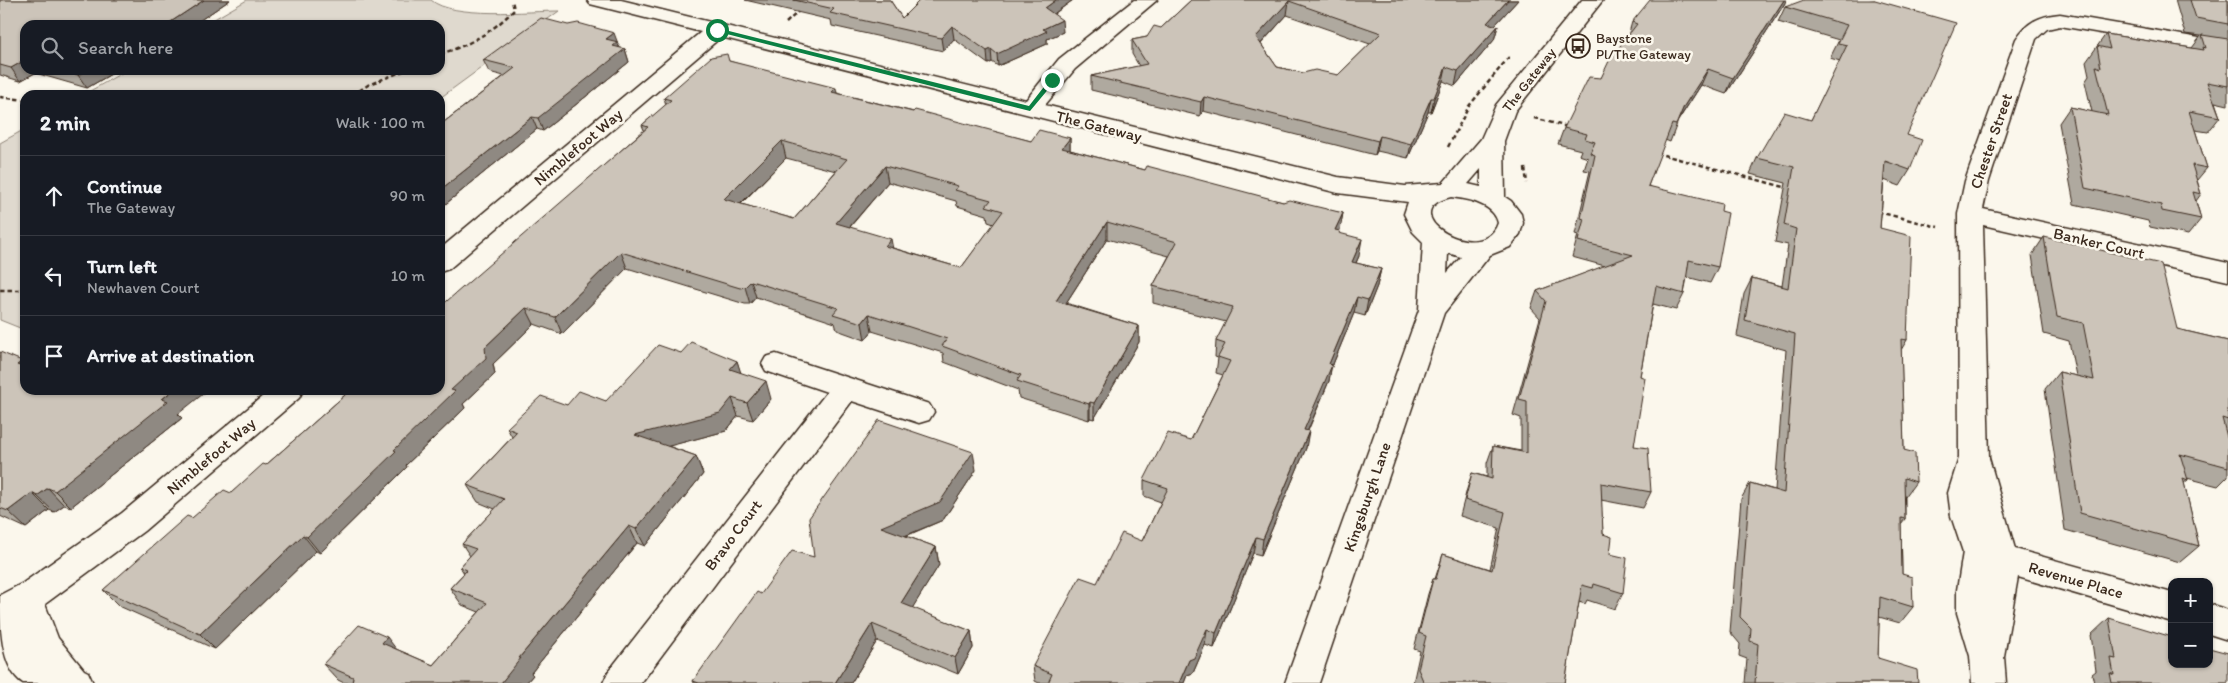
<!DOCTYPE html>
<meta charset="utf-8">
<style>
:root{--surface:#171b24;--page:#20242c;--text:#f1f3f6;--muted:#9ea1a6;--line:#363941}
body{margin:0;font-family:Itim,sans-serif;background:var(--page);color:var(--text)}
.controls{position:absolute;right:15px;bottom:15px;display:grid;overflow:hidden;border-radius:10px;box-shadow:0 1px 4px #0004}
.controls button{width:45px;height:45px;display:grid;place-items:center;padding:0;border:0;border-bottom:1px solid var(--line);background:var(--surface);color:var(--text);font:25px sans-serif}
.stop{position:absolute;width:15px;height:15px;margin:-11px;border:4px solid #0b8043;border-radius:50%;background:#fff}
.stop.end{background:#0b8043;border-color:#fff;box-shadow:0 1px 5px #0008}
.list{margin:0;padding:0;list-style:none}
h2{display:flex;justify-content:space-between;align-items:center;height:65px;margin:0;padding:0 20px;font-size:21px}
h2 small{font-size:16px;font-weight:400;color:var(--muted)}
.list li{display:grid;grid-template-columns:32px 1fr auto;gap:15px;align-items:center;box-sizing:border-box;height:80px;padding:0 20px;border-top:1px solid var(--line)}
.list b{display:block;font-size:19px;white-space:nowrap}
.list p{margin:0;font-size:16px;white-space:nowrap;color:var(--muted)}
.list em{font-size:16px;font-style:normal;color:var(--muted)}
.icon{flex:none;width:28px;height:28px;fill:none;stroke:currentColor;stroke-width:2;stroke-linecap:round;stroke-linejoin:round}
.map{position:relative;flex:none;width:2228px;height:683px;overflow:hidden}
.search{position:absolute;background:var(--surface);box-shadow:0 1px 4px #0004;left:20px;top:20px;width:425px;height:55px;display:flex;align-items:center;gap:12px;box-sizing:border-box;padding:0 18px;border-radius:15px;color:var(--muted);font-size:19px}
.panel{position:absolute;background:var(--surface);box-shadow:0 1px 4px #0004;left:20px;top:90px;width:425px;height:305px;border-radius:15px}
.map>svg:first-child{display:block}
.green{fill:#dfd9ce;stroke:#8d8276}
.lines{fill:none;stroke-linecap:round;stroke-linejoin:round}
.minor-casing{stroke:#3b2a1e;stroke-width:3}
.path{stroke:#3b2a1e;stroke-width:2.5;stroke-dasharray:4.5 3;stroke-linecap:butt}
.minor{fill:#fbf7ec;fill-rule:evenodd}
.wall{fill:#afa99f;stroke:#3b2a1e;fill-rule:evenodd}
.shaded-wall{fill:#8f8982;stroke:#3b2a1e}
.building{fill:#ccc4b9;stroke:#3b2a1e;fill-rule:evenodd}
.route{fill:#0b8043}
.labels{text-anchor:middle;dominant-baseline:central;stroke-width:5;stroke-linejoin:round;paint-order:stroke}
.far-poi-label{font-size:14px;fill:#3b2a1e;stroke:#fbf7ec;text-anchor:start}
.far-street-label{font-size:14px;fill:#3b2a1e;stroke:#fbf7ec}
.street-label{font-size:16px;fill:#3b2a1e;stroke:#fbf7ec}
</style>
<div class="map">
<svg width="2228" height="683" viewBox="0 0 2228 683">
<rect width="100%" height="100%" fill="#fbf7ec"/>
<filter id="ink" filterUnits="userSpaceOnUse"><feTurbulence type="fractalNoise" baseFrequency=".02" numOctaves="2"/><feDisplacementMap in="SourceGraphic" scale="10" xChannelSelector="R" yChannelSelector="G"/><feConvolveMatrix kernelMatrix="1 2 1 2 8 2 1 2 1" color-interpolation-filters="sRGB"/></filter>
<g filter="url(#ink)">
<!-- green -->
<path class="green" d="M247,0h184c21,19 99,11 128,11l-119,87v-3h-357l44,-25h313v-45h-236z
M25,129v201l-25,-10v-177z"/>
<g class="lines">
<!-- minor casing -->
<g class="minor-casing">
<path id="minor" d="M587,0h34l405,100 33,-41 75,-59h23l-82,69 -30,36 293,72 67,9 38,-3 38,-44 15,-34 86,-105h21l-88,111 -11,30 1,56 6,4 10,13 2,9 -3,11 -10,13 -20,8 -46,58 -125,370h-34l134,-373 4,-68 -10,-10 -9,-18 4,-12 -70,-9 -617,-156 -272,232 -9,3v-23l261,-217 -111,-28zM1481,169v18l-13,-3zM1451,197c18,2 43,7 47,26 -16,46 -109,-11 -47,-26zM1448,253l13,4 -14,16z
M2060,14l168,29v12l-168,-29 -13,3 -11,10 -47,142 -6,28 245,54v18l-245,-56 6,233 26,91 157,44v29l-154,-45 -14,79 2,27h-34l-2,-27 -13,-43v-23l6,-38 -12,-36 -3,-23 11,-35 -1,-244 7,-33 51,-142c11,-17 23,-23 44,-25z
M776,354l153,50 5,8 -5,8 -10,3 -67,-22 -211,282h-38l5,-11 219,-280 -61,-21 -4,-7 4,-7z
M270,390h33l-4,8 -155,133 -99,73 13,34 26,32 4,2 5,11h-70c-23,-15 -23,-60 -23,-88l23,-12 99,-70z
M2209,604l19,6v30l-19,-6z"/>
</g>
<!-- path -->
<path class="path" d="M786,23l14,-13
M440,54c30,-9 52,-22 74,-44l-2,-10
M353,95l15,-10 38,-15
M0,97l25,3
M1534,118l34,9
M1448,147l21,-41 40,-49
M1656,153l132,35
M1525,168l2,15
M1878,212l60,15
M0,290h25"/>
<!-- minor -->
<use href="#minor" class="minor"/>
</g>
<!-- wall -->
<path class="wall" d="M0,0h230l-37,25h-168v45h93l-31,18 -52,-15 -15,8 -20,-6z
M745,0h145l12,18 171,-18 -19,14 9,18 -16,7v5l-49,22 -6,-4 -4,2 -34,-25 -11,12 -111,-25 -1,-6z
M1191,0h327l-23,25 3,1 -4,14 -39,46 -12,-5 -12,31h-3l-20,46 -31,-7 -2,4 -172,-44 -3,5 -109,-26v-14l48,-10 -7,-12v-14l15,-3 14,-9zM1287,15l83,29 -32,31 -35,-2 -26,-6 -16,-23z
M1875,0l32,135 3,35 -10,16 -16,-6 -4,48 27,112 -6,10 3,100 12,32 -11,15v22l-4,5 1,50 11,33 -13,16 -21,-6 -1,41 40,25h-173l2,-24 -8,-3 1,-12 -10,-12 11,-133 9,-16 25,7 11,-140 -49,-14 7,-42 8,-16 30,8 6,-41 -13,-3 11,-59 -36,-9 7,-16 54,-38 29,-59 -10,-3 9,-18 -61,-18 7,-15z
M2175,0h53v105l-13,-3 5,15 -12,15 -13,-2 12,38 -10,12 4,14 -5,7 5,18 -13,16 -38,-8 -2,-6 -74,-17 -15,-81 11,-16 22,5 -7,-30 4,-6 -3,-14 20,-28 86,14 9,-12 -16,-2z
M1785,3l-59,91 -25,-9 -23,36 -8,21 -5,-2 -17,46 73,25 -3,56 -8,16 -23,-6 -3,17 -8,16 -23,-6 -13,72 -6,70 17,46 -8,16 -42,-8 2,34 20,59 -8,16 -28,-9 -2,4 -6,-2 -14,81h-152l7,-32 -6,-2 14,-55 5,-15h2l8,-25 47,15 9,-41 -39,-12 7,-27 5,-16 15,4v-14l6,-17 28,5v-33l-8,-3 27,-97 -9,-10 6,-17 68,-25 -33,-9 6,-22 -3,-1 15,-63 -6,-1 4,-12 -9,-3 2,-5 -23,-6 6,-16 37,-50 27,-42 4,-14z
M617,42l3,6 5,1 4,13 -86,69 -6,-2 -95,78 -2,-1v-81l64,-49 -15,-4 -6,-12z
M729,61l108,32 194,48 39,-3v12l75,20 138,32 60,11 -4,20 20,23 -3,7 25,6 -4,17 -12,30 -11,-3 -23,56 -2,12 -21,50 -2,17 -45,107 -8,-2 -39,95 -9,-3 -12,28 -6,2 -3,8h-145l-4,-2 -2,-15 64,-83 45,-42 19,-39 -17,-6v-16l47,-40 32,-65 -7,-2 2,-15 -3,-1 1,-16 10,-19 -73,-19v-17l16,-30 -62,-17 -41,64 73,23v16l-45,77 -4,-1 -1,2 -70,-22 -1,-8 -74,-28 -1,-9 -71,-22 -7,9 -28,-10 -2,-7 -79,-26 -6,7h-5l-118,-36 -65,66 -28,-10 -41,40 2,10 -32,30 2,4 -59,57 1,2 -87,86 -4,-2 -101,98 -96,-43 -16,-16 89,-72 39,-25 35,-28 378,-335 -2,-5 24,-20 -2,-7zM786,158l50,13 -42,48 -53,-15zM888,182l68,19 1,5 30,9 1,7 6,2 -33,44 -68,-20 -43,-21z
M2044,237l133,92 51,12v135l-10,10 -31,-8 1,2 -4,3 15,63 -19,16 -115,-32 -20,-141 14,-17 17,4 -7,-35 -25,-7 -12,-79z
M0,352l25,38 153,24 4,4 -111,89 -7,-2 -10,7 -5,-2 -23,18 -26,-12z
M681,353l56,8 3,11 31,27 -18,21 -15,-4 -12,15 -58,15 28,10 7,18 -58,72 -8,-3 -106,130 2,2 -7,8h-182l-6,-3 -15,-16 73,-15 37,16 46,-53 -17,-7 -12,-17 14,-15 -4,-6 10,-11 -8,-12 33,-35 -17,-7 -11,-17 45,-48 -5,-9 60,-23 39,-4z
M976,470l-33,50 -37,16 30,11 3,18 -27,43 59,23 2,17 -15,26 -81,-33 -26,42h-157l-1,-2 68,-87 53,-37z
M2109,618l119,65h-134l-2,-9 4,-3 -5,-36z"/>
<!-- shaded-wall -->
<path class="shaded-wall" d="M204,0h26l-37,25h-27z
M1056,0h17l-28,20v-12z
M1508,0h10l-34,37 3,-14z
M1784,0h2l-1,3 -59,91 7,-16z
M1289,1l-2,14 -33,36 2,-14z
M1062,20l1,12 -16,7v5l-49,22 -1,-12 46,-25z
M952,26l2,13 -11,12 -2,-13z
M1498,26l-4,14 -39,46 3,-15z
M614,33l7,19 4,-3 4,13 -86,69 -5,-13 68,-79z
M991,49l1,13 -4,2 -1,-13z
M25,60v10h7l3,3 -15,8 -9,-13z
M1446,67l-3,14 -12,31 3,-14z
M1708,69l-7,16 -24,37 7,-16z
M87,70h31l-31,18 -9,-13z
M836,88l3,16 -7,-12z
M1204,97l-1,14 -3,5 1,-14z
M1431,98l-3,14 -20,46 3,-14z
M532,117l5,12 -95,78 -2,-5v-12z
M1380,136l-3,15 -2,4 3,-14z
M1070,138v16l-8,-6z
M782,141l4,17 -57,57 -5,-16z
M885,166l3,16 -49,57 -3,-16z
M1343,213l-3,17 -7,16 2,-16z
M1107,222v17l-50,78 -1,-16z
M891,239l3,16 -9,-9z
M1362,239l-3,17 -10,22 3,-16z
M621,252l6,16 -65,66 -7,-17z
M1381,269l-4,17 -12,30 3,-16z
M751,281l5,16 -6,7 -5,-17z
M1357,297l-3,16 -23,56 -2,12 -28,65 3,-16 25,-66z
M526,308l8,16 -41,40 2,10 -32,30 2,4 -59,57 1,2 -87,86 -13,-16 87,-87 91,-103z
M869,314l3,17 -7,9 -3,-17z
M1139,326v16l-45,77v-16z
M22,361l3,3v10l-8,-9z
M737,361l6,18 -13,-10z
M766,381l5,18 -18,21 -6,-17z
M173,390h35l-30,24 4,4 -111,89 -16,-16z
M732,398l6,18 -12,15 -83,22 -8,-18z
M1090,402v16l-1,2v-16z
M1309,431l-3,17 -45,107 2,-16z
M973,452l3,18 -33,50 -58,24 -4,-17z
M696,456l7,18 -58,72 -9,-17z
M48,488l16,17 -10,7 -17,-16z
M32,493l17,17 -23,18 -18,-17z
M629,526l8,17 -106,130 2,2 -7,8h-25l18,-25z
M303,535l13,16 -101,98 -15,-15z
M1256,537l-3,16 -39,95 2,-15z
M936,547l3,18 -34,55 -4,-17z
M872,624l5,17 -26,42h-16z
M1207,629l-2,16 -12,28 -6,2 -3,8h-5l10,-23z
M971,631l2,17 -15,26 -3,-16z
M387,637l13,17 -18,-11z"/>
<!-- building -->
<path class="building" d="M0,0h204l-38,25h-141v35l-14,8 -11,-3z
M794,0h96l12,18 18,-18h136l-11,8 17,12 -19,9 4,2 -50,23 -6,-5 -4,2 -35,-25 -11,12 -111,-25 4,-4z
M1191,0h317l-21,23 11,3 -40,45 -12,-4 -12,31h-3l-20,46 -31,-8 -2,5 -174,-44 -3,5 -110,-26 56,-12 -15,-24 15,-3 7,-11 7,2zM1289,1l92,32 -43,42 -23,-5 -12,3 -26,-6 -21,-30z
M1650,0h134l-51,78 -25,-9 -24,37 -8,19 -4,-1 -24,62 74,18 -1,7 7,2 -10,54 -29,-7 -5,34 -28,-8 -16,90 5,2 -11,68 14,2 3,44 -50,-9 2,51 9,3 -2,17 17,4 -4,35 -29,-9 -1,4 -11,-3 -17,98h-141l-6,-14 8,-33 -7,-3 14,-54h3l7,-25 49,16 13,-58 -40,-12 7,-27 20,6 1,-33 34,7v-52l-8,-2 27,-98 -9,-10 96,-36 -55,-14 6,-22 -3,-1 14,-63 -5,-2 5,-11 -10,-3 2,-5 -23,-6 25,-51 12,1 9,-19 27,-35 -5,-2z
M1804,0h71l81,23 -49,112 15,5 -12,30 -25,-9 -5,67 31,8 -4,104 -6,-1 3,111 11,3 1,29 -12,-4 1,41 -4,-1 1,56 10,3 1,30 -33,-10 -2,61 39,12 1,13h-163l3,-39 -8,-3 1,-13 -11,-11 10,-134 34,10 11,-159 -50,-14 7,-42 36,10 8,-59 -12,-4 10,-58 -37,-9 27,-46 27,8 36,-75 -9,-2 9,-18 -62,-18z
M2190,0h38v24l-32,-6z
M541,18l27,7 10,-2 36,10 -8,6 12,3 -5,4 12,3 -87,69 -6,-1 -92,73v-65l75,-57 -32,-8z
M2106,34l98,16 -1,-3 3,1 -4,-13 26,4v47l-21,-4 13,35 -31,-6 18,57 -15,-3 9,29 -8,-2 8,27 -39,-8 -1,-6 -76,-17 -15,-81 38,8 -12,-49 5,2 -4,-22 13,3z
M727,54l2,7 107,27 -4,4 81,20 2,-2 116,31 8,-11 31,8 -8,10 83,22 2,-4 136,36 6,-2 54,13 -8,17 5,1 -1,2 23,6 -10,23 29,7 -13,31 -11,-3 -28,67 3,1 -28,65 5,1 -46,108 -7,-2 -40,96 -9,-4 -13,29 -5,2 -10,23h-131l4,-9 -19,-8 47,-89 17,6 25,-50 20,8 26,-53 -24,-8 24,-47 23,7 39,-79 -12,-4 7,-13 -9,-3 17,-34 -80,-21 24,-44 -70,-20 -51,79 83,25 -45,77 -4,-1 -1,2 -72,-23 4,-6 -79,-29 5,-7 -78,-25 -7,9 -29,-9 5,-6 -87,-27 -6,6 -5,1 -119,-36 -66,65 -29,-9 -41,39 1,11 -35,32 4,1 -61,59 2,1 -89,86 -4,-2 -103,99 -97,-44 84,-74 5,2 32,-28 7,3 32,-29 3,1 79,-70 2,-5h93v-83l208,-180 -6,-2 29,-25 -7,-2 47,-41zM782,141l65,18 -53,60 -70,-20zM885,166l73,20 -3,4 36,10 -5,6 17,5 -42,57 -76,-22 6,-7 -55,-16z
M60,70h27l-9,5z
M2044,237l117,27 16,65 51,12v79l-6,-2 6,23v26l-48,-13 8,26 -5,-2 16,68 -119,-33 -21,-141 35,8 -11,-57 -26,-6z
M691,342l46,19 -7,8 36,12 -19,22 -15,-5 -12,15 -85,22 61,21 -60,73 -7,-3 -110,132h2l-20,25h-149l1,-6 -30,-13 36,-39 28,12 -5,6 51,22 54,-62 -37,-15 17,-18 -7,-3 16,-18 -14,-5 42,-45 -37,-14 50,-53 -10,-4 34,-32 26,9 12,-14 27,10 52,-56 23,8z
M0,352l22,9 -5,4 8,3v22h148l-11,9 6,2 -113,90 -7,-3 -11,8 -5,-3 -24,18 -8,-3z
M879,420l94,32 -33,50 -59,25 55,20 -35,56 70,28 -16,27 -83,-34 -37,59h-136l-6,-2 64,-89 4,2 31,-43 22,6 -5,-39z
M2109,618l63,19v27h37v-16l19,5v30h-116l-2,-10 4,2 -3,-17 5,1z"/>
</g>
<!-- route -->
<path class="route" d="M717,28l312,78 21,-27 6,1 -26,31 -315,-80z"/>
<!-- icons -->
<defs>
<g id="bus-ring" transform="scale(1.25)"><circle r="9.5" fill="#fbf7ec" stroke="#3b2a1e" stroke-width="1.5"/><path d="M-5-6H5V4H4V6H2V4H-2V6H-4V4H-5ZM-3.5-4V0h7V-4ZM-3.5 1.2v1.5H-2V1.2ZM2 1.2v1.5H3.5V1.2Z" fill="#3b2a1e"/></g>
</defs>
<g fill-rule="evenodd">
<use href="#bus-ring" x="1578" y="46"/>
</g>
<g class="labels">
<!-- far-poi labels -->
<g class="far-poi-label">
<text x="1596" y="38">Baystone<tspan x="1596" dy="16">Pl/The Gateway</tspan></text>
</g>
<!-- far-street labels -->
<g class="far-street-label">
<text transform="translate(1529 80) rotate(-52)">The Gateway</text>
</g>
<!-- street labels -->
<g class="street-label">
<text transform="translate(1099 126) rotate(14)">The Gateway</text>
<text transform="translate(1991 141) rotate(-71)">Chester Street</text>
<text transform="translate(578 147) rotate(-40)">Nimblefoot Way</text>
<text transform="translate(2099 243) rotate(13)">Banker Court</text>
<text transform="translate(211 456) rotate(-40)">Nimblefoot Way</text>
<text transform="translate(1367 497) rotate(-71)">Kingsburgh Lane</text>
<text transform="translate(733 535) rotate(-53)">Bravo Court</text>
<text transform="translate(2076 580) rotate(16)">Revenue Place</text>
</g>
</g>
</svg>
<div class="controls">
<button>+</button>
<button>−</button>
</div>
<div class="stop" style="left:717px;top:30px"></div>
<div class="stop end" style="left:1052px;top:80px"></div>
<div class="search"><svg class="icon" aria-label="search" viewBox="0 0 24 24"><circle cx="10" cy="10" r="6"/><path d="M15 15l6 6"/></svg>Search here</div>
<section class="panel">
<h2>2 min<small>Walk · 100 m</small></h2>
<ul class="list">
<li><svg class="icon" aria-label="ahead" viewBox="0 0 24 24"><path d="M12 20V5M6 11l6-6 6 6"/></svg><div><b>Continue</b><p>The Gateway</p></div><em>90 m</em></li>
<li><svg class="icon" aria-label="left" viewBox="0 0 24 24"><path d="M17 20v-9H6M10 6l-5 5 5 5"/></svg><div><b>Turn left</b><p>Newhaven Court</p></div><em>10 m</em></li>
<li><svg class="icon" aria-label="arrive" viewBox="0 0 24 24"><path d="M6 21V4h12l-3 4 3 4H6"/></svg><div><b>Arrive at destination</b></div></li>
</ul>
</section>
</div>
